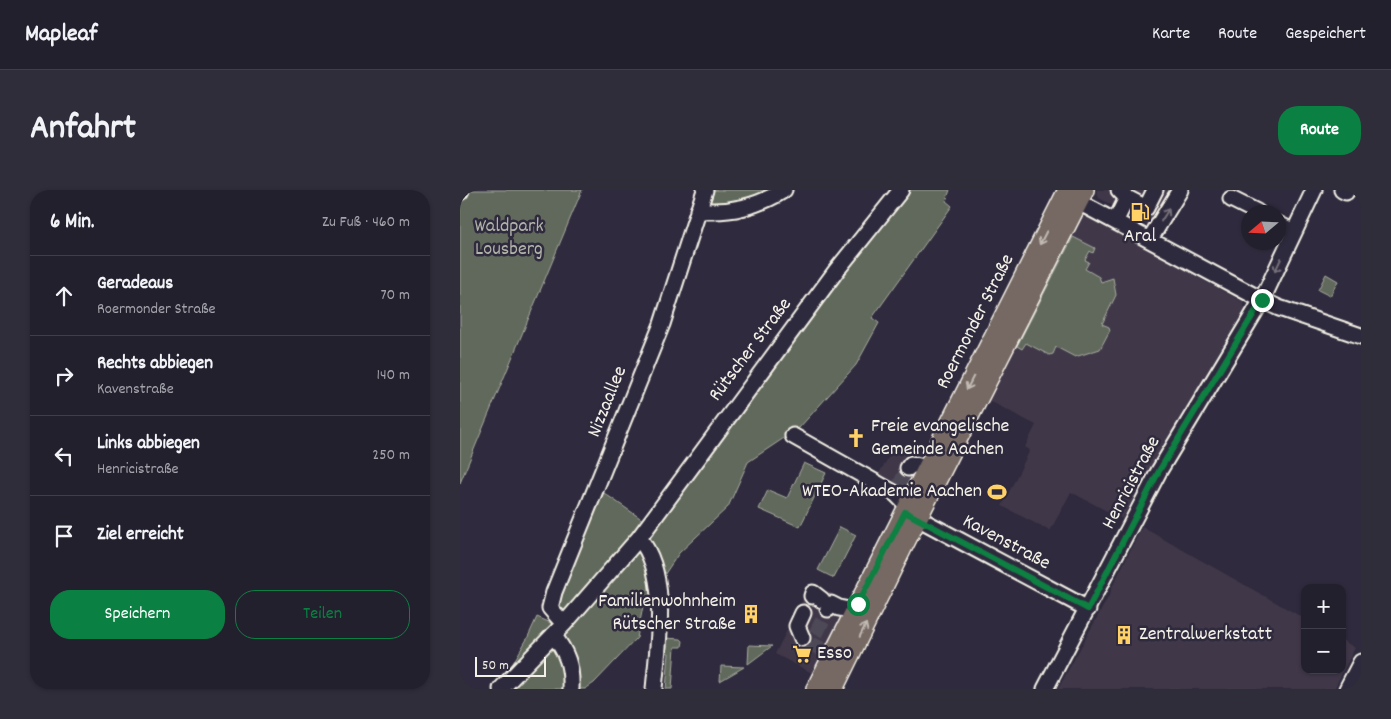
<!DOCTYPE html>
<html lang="de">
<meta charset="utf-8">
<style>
:root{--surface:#23202e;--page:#2f2d3a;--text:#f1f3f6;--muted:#a3a3aa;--line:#403e4a;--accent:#0b8043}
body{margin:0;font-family:Dekko,sans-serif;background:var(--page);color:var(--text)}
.controls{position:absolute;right:15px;bottom:15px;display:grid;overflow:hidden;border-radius:10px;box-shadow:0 1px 4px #0004}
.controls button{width:45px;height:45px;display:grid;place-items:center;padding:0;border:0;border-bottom:1px solid var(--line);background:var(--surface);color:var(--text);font:25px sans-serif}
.compass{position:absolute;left:781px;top:15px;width:45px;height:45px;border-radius:50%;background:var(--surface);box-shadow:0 1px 4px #0004;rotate:251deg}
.scale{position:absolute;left:15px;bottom:12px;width:71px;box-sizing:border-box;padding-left:5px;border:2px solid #f4f1e8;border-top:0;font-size:14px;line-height:18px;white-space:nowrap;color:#f4f1e8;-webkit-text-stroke:4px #2f2a3d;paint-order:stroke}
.stop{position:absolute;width:15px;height:15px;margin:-11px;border:4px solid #0b8043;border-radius:50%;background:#fff}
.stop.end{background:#0b8043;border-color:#fff;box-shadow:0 1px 5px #0008}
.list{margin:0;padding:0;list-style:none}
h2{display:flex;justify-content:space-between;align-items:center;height:65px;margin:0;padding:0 20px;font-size:21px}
h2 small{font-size:16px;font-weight:400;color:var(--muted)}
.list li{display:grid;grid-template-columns:32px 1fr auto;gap:15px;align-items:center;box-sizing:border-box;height:80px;padding:0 20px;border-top:1px solid var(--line)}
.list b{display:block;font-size:19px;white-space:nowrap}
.list p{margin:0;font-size:16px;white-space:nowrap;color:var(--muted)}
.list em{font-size:16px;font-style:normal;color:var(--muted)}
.actions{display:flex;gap:10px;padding:15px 20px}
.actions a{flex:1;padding:11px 0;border:1px solid var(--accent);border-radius:20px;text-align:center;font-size:18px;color:var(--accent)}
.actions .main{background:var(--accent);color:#fff}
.icon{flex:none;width:28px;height:28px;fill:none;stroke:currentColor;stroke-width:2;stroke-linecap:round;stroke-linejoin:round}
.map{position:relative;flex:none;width:901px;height:499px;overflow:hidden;border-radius:20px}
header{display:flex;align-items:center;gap:30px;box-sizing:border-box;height:70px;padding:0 25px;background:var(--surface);border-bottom:1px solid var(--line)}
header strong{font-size:24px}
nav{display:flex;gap:28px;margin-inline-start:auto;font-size:18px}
.intro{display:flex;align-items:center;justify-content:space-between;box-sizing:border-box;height:120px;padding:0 30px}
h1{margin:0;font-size:35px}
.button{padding:12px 22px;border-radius:20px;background:var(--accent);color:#fff;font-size:18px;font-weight:700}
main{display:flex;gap:30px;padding:0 30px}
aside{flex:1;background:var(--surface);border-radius:20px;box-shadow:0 1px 4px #0004}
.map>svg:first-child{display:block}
.built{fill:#41374a}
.green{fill:#60695c;stroke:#aaada2}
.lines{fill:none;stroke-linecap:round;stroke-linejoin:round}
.minor-tunnel{stroke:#4d4857;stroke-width:15;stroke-dasharray:15 8;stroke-linecap:butt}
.minor-casing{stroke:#f4f1e8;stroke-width:19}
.major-casing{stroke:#f4f1e8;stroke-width:22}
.minor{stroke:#2f2a3d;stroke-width:15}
.major{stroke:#766964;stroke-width:19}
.oneway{stroke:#747079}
.oneway2{stroke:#c2bbb3}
.route{stroke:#0b8043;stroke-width:6}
.labels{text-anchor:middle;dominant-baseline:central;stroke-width:5;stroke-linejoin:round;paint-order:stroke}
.park-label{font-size:20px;fill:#b1b4a9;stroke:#2f2a3d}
.poi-label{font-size:20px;fill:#f4f1e8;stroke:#2f2a3d;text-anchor:start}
.street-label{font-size:20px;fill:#f4f1e8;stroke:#2f2a3d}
</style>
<header>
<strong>Mapleaf</strong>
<nav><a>Karte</a><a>Route</a><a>Gespeichert</a></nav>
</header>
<div class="intro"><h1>Anfahrt</h1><a class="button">Route</a></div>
<main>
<aside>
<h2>6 Min.<small>Zu Fuß · 460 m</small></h2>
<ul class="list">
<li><svg class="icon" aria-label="ahead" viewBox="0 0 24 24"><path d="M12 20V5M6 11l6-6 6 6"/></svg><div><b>Geradeaus</b><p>Roermonder Straße</p></div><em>70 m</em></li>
<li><svg class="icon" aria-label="right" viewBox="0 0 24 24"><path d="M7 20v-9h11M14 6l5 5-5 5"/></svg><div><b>Rechts abbiegen</b><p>Kavenstraße</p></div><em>140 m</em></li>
<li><svg class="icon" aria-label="left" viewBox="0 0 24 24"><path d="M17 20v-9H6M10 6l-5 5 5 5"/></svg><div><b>Links abbiegen</b><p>Henricistraße</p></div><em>250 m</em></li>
<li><svg class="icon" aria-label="arrive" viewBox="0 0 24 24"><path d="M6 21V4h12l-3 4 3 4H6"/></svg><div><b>Ziel erreicht</b></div></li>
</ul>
<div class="actions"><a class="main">Speichern</a><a>Teilen</a></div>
</aside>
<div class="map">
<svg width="901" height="499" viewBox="0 0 901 499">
<rect width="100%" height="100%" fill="#2f2a3d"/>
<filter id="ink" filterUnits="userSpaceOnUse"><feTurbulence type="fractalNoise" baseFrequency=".02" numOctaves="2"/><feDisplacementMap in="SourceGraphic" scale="10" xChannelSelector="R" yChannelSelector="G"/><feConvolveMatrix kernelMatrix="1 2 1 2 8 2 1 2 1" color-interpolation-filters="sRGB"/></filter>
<g filter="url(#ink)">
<!-- built -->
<path class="built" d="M636,0h74l-21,36 -50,-28z
M624,25l7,1 96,51 3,6 53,29 2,7 -92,154 -31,56 -51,-27 -21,39 -48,-25 28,-56 -5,-3 11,-22 -52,-27 96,-182z
M436,255l25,14 -22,44 -29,-15z
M682,337l163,92v51h37v-30l13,8 -21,41h-276l53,-97v-3z
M351,393l37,19 -36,71 -37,-19z"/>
<!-- green -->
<path class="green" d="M0,0h122l-122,293z
M251,0h58c-17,8 -41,18 -60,12z
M449,0h41l-4,11 6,5 -80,112 7,5 -23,42 -57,63 -51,34 -20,45 -49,46 -36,53 -6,32 -43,45 -9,6h-76z
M613,47l22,11 -2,5 -3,-2 -5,9 4,2 -4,7 14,8 2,5 12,-4 3,17 -14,29 7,3 1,3 -10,19 -25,8 -19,-10 -3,7 -4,1 -23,-12 -4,6 -5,-3z
M866,84l12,7 -8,15 -12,-6z
M344,273l22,10 -26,54 -41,-18 9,-19 19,8z
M141,301l42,29 -76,91 -3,1 -9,-8z
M380,337l16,8 -22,43 -16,-8z
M77,427l14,6 1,5 -40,44 -3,-2 18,-31z
M205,448l16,1 2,2 -1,6h-7l-3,42h-6l3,-36 -7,-1z
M289,455l23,1 -24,18z
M261,476l23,1 -24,14z"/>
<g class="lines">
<!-- minor-tunnel -->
<path class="minor-tunnel" d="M439,297l9,-19
M362,459l-11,-5 17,-35"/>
<!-- minor casing -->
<g class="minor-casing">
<path id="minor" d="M882,0l4,2
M0,2l1,-2
M609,7l193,103 17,8 82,28
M667,8l19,10 9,-18
M771,9l26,13
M238,20c30,4 61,-4 86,-20
M656,30l11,-22 -8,-8
M818,34l16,8
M690,49l30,-49
M333,246l103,58 12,12
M448,278l3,-4 16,4
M448,323l180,96
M179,348c31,37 19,106 15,151
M352,406l1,-3 9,7
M368,419l3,-5 8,4 15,3
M104,434l-14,-16 4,-16 108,-268 43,-134
M93,445c14,17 19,32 18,54
M342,448l-5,-12 6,-13
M41,499l63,-65 75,-86 197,-267 65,-81
M585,499l114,-218 103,-171 52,-110
M887,499l14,-27"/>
</g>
<!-- major casing -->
<g class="major-casing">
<path id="major" d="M356,499l252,-499
M373,499l69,-141 182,-358"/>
</g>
<!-- minor -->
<use href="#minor" class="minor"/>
<!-- major -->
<use href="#major" class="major"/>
</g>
<!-- one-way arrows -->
<defs><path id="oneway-shaft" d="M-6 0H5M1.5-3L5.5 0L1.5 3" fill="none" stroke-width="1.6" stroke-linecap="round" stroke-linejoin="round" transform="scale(1.25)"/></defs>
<g class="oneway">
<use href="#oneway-shaft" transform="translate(705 25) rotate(-58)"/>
<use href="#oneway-shaft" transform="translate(818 75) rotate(115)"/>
</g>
<g class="oneway2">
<use href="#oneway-shaft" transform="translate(583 48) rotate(117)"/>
<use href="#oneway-shaft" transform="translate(510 193) rotate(117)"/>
<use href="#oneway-shaft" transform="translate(403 440) rotate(-64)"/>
</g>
</g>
<g class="lines" filter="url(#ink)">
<!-- route -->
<path class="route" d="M398,414l47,-92 183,97 71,-138 103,-171"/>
</g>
<!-- icons -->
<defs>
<g id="fuel-bare" transform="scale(1.5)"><path d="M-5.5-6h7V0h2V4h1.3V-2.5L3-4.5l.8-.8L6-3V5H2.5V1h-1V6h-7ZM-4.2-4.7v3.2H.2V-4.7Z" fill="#ffd166" stroke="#2f2a3d" stroke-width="2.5" paint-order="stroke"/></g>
<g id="church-bare" transform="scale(1.5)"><path d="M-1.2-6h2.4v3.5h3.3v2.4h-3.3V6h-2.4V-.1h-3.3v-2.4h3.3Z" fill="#ffd166" stroke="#2f2a3d" stroke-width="2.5" paint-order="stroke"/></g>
<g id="stadium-bare" transform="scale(1.5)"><path d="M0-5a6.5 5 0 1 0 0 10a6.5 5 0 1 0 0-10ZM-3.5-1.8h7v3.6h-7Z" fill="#ffd166" stroke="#2f2a3d" stroke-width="2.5" paint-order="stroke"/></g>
<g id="building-bare" transform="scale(1.5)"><path d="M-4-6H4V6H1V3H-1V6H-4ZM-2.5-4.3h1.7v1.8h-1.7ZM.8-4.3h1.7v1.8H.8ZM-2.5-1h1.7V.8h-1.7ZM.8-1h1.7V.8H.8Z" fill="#ffd166" stroke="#2f2a3d" stroke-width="2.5" paint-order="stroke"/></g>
<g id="supermarket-bare" transform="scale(1.5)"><path d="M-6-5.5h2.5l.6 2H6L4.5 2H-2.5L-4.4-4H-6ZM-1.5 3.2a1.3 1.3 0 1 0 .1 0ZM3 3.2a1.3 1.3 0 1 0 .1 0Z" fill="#ffd166" stroke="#2f2a3d" stroke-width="2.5" paint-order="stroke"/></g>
</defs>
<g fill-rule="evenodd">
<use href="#fuel-bare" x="680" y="22"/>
<use href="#church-bare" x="396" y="248"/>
<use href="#stadium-bare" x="537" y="302"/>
<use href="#building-bare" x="291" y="424"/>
<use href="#building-bare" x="664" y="445"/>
<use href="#supermarket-bare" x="342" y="464"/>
</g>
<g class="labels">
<!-- park labels -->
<g class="park-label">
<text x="49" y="37">Waldpark<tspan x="49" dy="23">Lousberg</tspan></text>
</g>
<!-- poi labels -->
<g class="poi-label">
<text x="680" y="47" text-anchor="middle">Aral</text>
<text x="411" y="237">Freie evangelische<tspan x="411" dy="23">Gemeinde Aachen</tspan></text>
<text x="522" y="302" text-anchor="end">WTEO-Akademie Aachen</text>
<text x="276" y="412" text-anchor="end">Familienwohnheim<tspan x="276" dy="23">Rütscher Straße</tspan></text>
<text x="679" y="445">Zentralwerkstatt</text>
<text x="357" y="464">Esso</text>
</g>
<!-- street labels -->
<g class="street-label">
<text transform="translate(516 132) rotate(-63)">Roermonder Straße</text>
<text transform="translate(291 160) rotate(-53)">Rütscher Straße</text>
<text transform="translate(148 212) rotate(-68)">Nizzaallee</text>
<text transform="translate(672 293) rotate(-62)">Henricistraße</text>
<text transform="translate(546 353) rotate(28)">Kavenstraße</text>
</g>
</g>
</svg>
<div class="controls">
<button>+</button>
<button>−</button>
</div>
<svg class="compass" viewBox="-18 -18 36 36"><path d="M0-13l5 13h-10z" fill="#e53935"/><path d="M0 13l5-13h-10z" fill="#a3a3aa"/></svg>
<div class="scale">50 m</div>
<div class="stop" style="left:398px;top:414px"></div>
<div class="stop end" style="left:802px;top:110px"></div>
</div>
</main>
